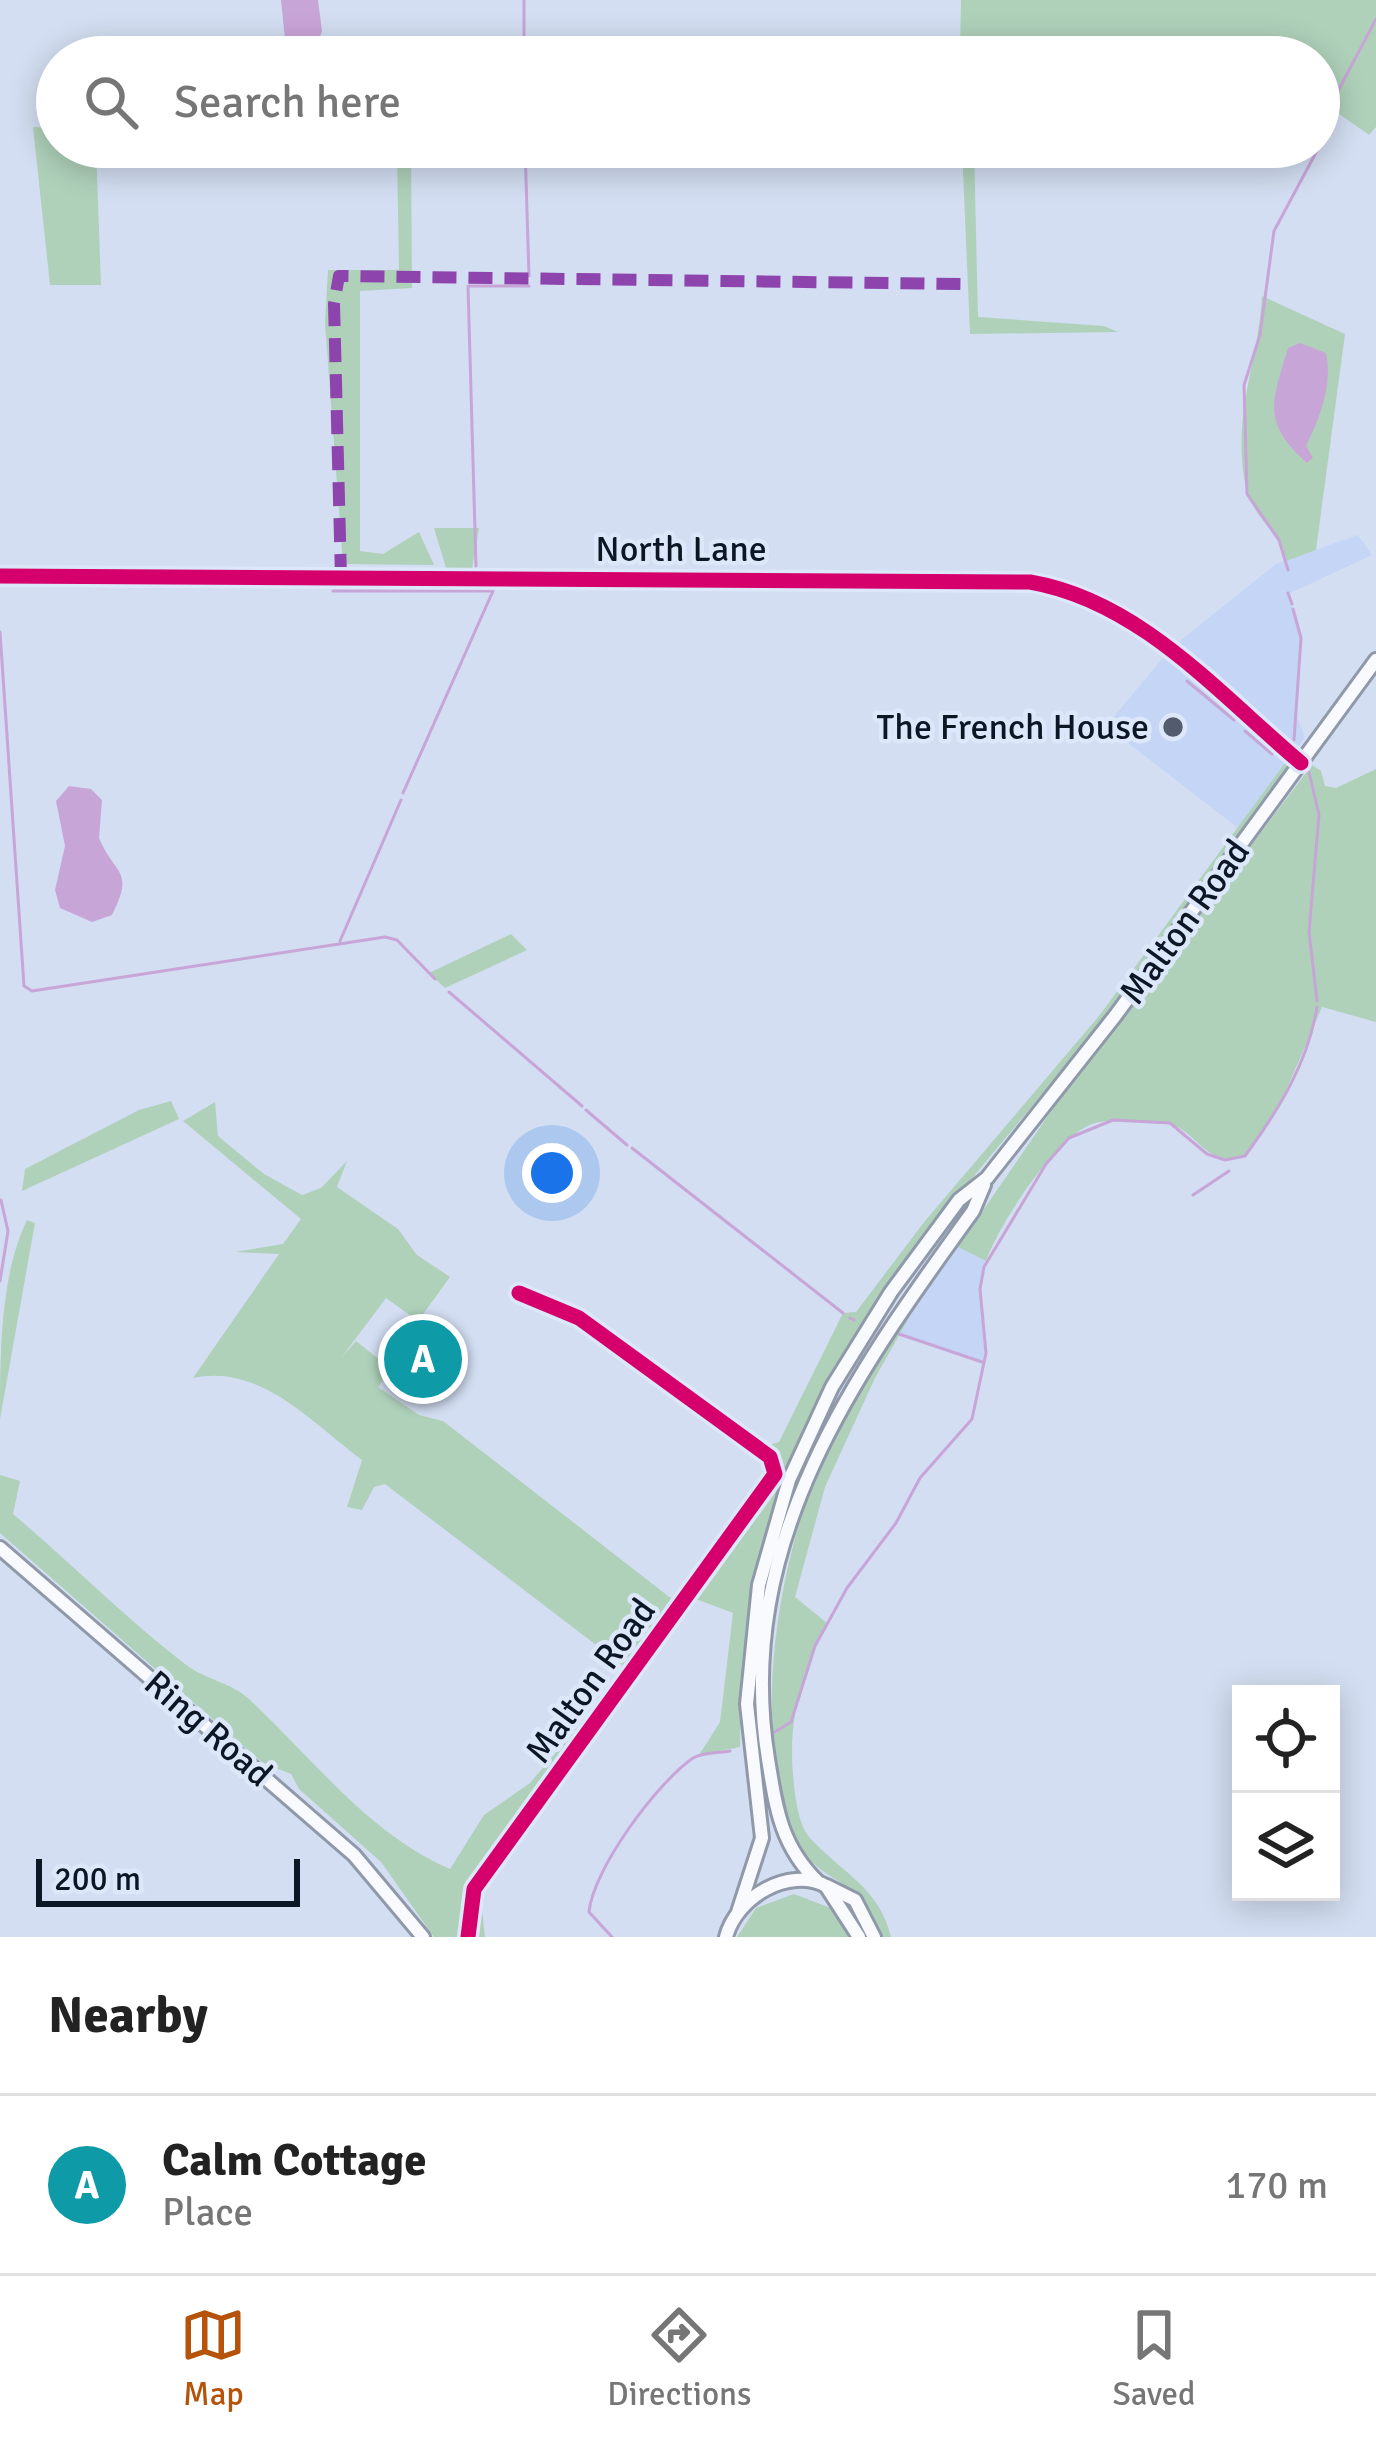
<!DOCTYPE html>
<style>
:root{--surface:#fff;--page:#f6f6f6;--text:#222;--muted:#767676;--line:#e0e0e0;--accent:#b45309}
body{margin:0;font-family:Signika,sans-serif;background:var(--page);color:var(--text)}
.controls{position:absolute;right:36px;bottom:36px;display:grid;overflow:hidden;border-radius:0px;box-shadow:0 6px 30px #0003}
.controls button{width:108px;height:108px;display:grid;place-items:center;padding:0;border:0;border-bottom:3px solid var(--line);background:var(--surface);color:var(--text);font:60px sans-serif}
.scale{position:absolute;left:36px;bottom:30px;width:264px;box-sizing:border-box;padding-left:12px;border:6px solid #0d1625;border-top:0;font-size:33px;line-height:42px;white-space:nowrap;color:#0d1625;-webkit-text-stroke:9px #dce7f9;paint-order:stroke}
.you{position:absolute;left:552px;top:1173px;width:42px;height:42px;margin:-30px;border:9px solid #fff;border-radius:50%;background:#1a73e8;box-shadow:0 0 0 18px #1a73e833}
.badge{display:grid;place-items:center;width:78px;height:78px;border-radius:50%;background:var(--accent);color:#fff;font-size:39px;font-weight:700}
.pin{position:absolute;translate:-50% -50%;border:6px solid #fff;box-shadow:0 3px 12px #0006}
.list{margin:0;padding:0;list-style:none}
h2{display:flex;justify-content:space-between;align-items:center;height:156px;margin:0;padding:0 48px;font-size:51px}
h2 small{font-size:39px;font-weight:400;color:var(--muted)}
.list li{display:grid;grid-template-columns:78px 1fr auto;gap:36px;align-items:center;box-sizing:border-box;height:180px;padding:0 48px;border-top:3px solid var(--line)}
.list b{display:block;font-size:45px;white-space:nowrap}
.list p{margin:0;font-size:39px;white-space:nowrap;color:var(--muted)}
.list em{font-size:39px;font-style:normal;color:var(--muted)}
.icon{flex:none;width:66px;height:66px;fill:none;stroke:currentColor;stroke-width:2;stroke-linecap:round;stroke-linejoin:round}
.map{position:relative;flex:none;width:1376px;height:1937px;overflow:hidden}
.search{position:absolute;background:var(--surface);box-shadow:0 6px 30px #0003;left:36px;right:36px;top:36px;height:132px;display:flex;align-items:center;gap:30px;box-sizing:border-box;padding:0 42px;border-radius:66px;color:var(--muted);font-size:45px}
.sheet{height:336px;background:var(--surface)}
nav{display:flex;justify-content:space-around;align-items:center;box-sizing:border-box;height:168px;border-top:3px solid var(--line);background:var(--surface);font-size:33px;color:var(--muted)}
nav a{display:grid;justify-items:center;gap:6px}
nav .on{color:var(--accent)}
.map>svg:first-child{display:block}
.built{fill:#c4d5f5}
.green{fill:#afd1ba}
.water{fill:#c8a5d7}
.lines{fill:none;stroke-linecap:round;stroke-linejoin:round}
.stream{stroke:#c8a5d7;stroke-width:3}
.minor-casing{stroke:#9099a9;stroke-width:14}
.tertiary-casing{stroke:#9099a9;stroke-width:15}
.trunk-casing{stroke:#9099a9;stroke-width:18}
.minor{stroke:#f8fafd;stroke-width:8}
.tertiary{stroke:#f8fafd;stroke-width:9}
.trunk{stroke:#f8fafd;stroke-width:12}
.quiet{stroke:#8e44ad;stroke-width:12;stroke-dasharray:24 12;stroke-linecap:butt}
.cycleway-casing{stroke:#dce7f9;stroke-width:22}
.cycleway{stroke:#d6006c;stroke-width:15}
.poi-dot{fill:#525c6d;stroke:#dce7f9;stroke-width:4.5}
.labels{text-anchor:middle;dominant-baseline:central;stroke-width:9;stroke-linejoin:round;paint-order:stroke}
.street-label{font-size:36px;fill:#0d1625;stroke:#dce7f9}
.poi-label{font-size:36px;fill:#0d1625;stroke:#dce7f9;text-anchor:end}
</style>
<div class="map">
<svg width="1376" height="1937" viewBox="0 0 1376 1937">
<rect width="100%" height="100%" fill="#d3def2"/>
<!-- built -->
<path class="built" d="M1358,535l14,20 -84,39 13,44 -5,76 9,23 -67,91 -132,-102 65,-78 105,-84z
M958,1247l28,14 -6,28 5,74 -86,-29 33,-57z"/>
<!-- green -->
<path class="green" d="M961,0h415v127l-7,8 -37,-26 -13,22v-74h-359z
M33,127l24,1v19h39l5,138h-51z
M397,147h14l1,141 -52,3v260l23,3 36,-22 15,33 -91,-1 -18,-241 3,-53h71z
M962,147h12l4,170 126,9 14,6 -148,2z
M1262,296l83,38 -29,216 -30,11c-6,-29 -34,-45 -40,-72 -15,-74 12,-123 16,-193z
M434,528h45l-7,41 -26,-1z
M1288,759l6,5c-67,90 -131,183 -201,269 -135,165 -293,327 -338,542 -12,57 -14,114 -15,172l-41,8 21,-33 13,-109 -37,-14 85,-125 2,-13 -17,-15 13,-4 64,-129 13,-1 69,-91 174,-205z
M1312,765l9,6 4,15 11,2 40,-19v253l-54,-15 -43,100 -34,49c-37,11 -43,-17 -71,-31 -10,-5 -25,-4 -36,-4 -15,-1 -31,-2 -46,3 -37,14 -93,100 -106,137l-28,-14 109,-159z
M511,934l16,16 -82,38 -16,-15z
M171,1101l8,18 -157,72 3,-22 114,-59z
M215,1102l3,34 46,38 38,21 19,-7 26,-27 -10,26 61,42 19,26 33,22 -32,44 -32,-23 -45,60 15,-17 35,28 -13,18 41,28 24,6 234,182 -48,67 -244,-186 -11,3 -12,23 -15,-3 15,-47c-50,-37 -102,-97 -169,-82l86,-124 -44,-2 48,-8 18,-25 -118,-98z
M27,1220l8,3 -35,196c0,-66 0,-143 27,-199z
M932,1277l-57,101 -50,109 -30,110 32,26c-28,55 -40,101 -33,162 2,17 5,40 16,53 32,35 69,49 81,99h-10c-16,-60 -64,-54 -82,-93 -52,-109 -21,-279 23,-386 26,-65 71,-122 110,-181z
M0,1475l20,6 -7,33c58,49 112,104 172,150 19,15 47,19 64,35 65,60 118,134 201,170l34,-54 46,-32 58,-68 4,4 -123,172 -3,12 16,7 3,27h-51l-53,-75 -82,-73 -8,-15 -28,-11 -263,-230z
M794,1894l39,15 17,28h-113l19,-29z"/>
<!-- water -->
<path class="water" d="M281,0h37l4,31 -5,14 -21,3 -11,-9z
M1300,343l26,10c7,32 -6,64 -20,93l7,12 -6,5c-46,-41 -35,-62 -19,-115z
M69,786l22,3 11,11 -3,38c16,38 36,31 13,77l-20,7 -32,-14 -5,-18 10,-44 -9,-45z"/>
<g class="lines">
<!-- stream -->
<path class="stream" d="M524,0v57
M1319,146l19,-55 38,-72
M525,147l4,129
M476,566l-8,-280h61
M1288,570l-9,-30 -32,-46 -3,-109 16,-50 14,-104 45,-84
M767,586l195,3
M333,591h160l-90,202
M1288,593l4,11
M1293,609l8,29 -7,102
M0,632l24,354 8,5 353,-54 12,3 38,39
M1187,681l47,39
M1245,731l27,23
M1309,772l10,43 -10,117 8,69
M340,941l61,-141
M449,992l133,114
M586,1110l41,35
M632,1148l211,165
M1193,1195l36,-24
M0,1281l8,-50 -7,-31
M850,1318l4,2
M899,1334l83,28
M775,1732l16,-10 24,-76 32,-58 49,-65 24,-45 52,-59 14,-66 -6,-64 4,-22 62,-103 23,-26 44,-18 57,3 37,31 18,6 20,-4c33,-45 63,-93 72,-149
M612,1937l-23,-25c4,-43 68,-129 104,-154 10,-6 26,-5 37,-7"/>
<!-- minor casing -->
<g class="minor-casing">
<path id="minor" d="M468,1937l6,-48 301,-415 -5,-17 -191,-139 -60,-25"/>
</g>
<!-- tertiary casing -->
<g class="tertiary-casing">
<path id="tertiary" d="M0,576l1030,6c110,19 188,111 271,181"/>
</g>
<!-- trunk casing -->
<g class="trunk-casing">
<path id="trunk" d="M0,1548l354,307 69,82
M818,1882c-37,-36 -42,-73 -50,-123 -35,-216 87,-385 205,-548l11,-26
M827,1886l28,14 19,37
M738,1912l24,-74 -15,-134 12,-119 30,-105 43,-93 59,-95 68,-92 28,-22 128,-162 261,-356
M726,1937c10,-39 62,-71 100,-51l33,51"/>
</g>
<!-- minor -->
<use href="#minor" class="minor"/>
<!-- tertiary -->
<use href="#tertiary" class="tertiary"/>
<!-- trunk -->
<use href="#trunk" class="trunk"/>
<!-- quiet -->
<path class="quiet" d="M341,578l-7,-274 5,-28 622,8"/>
<!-- cycleway casing -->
<g class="cycleway-casing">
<path id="cycleway" d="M0,576l1030,6c110,19 188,111 271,181
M468,1937l6,-48 301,-415 -5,-17 -191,-139 -60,-25"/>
</g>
<!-- cycleway -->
<use href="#cycleway" class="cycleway"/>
</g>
<!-- markers -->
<circle class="poi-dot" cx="1173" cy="727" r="12"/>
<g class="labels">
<!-- street labels -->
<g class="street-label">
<text x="681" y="549">North Lane</text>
<text transform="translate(1185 922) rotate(-54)">Malton Road</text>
<text transform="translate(591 1681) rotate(-54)">Malton Road</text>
<text transform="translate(208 1729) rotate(41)">Ring Road</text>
</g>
<!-- poi labels -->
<g class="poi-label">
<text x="1149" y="727">The French House</text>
</g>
</g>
</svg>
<div class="controls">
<button><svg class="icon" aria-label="locate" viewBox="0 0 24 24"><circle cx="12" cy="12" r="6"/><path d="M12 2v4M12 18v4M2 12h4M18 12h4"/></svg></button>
<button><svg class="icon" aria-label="layers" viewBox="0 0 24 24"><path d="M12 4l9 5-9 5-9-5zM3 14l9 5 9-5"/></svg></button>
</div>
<div class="scale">200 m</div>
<div class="you"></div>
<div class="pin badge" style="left:423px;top:1359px;background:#0f9aa8">A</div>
<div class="search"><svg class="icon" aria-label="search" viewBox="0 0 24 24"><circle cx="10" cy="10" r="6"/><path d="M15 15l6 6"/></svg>Search here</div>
</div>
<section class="sheet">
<h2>Nearby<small></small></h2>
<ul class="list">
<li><span class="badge" style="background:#0f9aa8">A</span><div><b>Calm Cottage</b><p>Place</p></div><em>170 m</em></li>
</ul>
</section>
<nav>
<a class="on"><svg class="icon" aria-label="map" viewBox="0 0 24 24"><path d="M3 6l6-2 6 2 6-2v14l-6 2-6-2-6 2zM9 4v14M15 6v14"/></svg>Map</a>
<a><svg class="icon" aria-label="directions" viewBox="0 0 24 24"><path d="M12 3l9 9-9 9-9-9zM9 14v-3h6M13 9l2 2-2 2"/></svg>Directions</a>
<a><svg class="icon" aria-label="saved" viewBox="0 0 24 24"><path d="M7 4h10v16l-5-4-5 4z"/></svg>Saved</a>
</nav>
